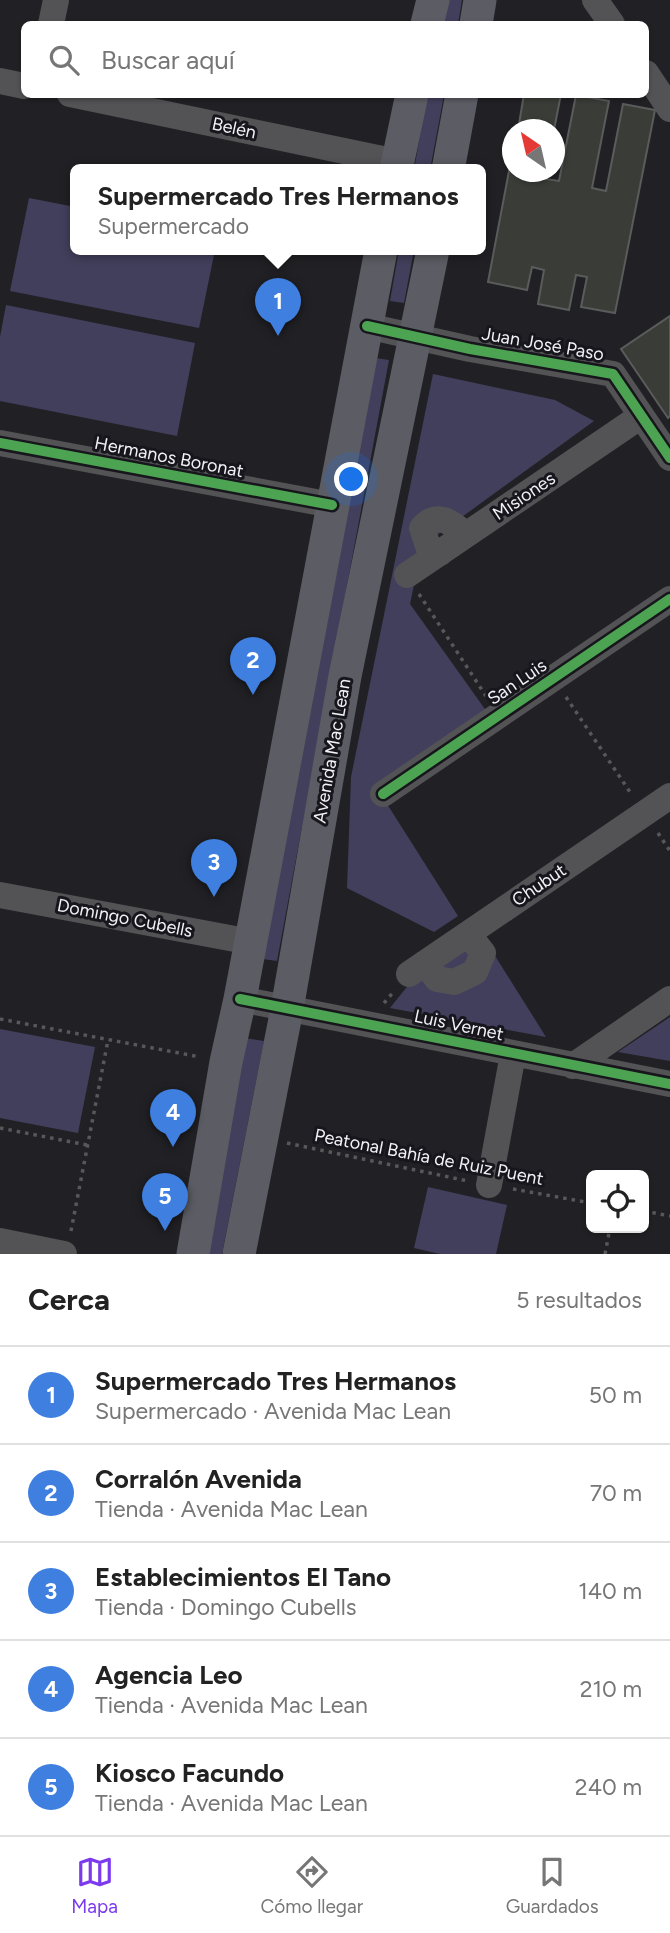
<!DOCTYPE html>
<html lang="es">
<meta charset="utf-8">
<style>
:root{--surface:#fff;--page:#f6f6f6;--text:#222;--muted:#767676;--line:#e0e0e0;--accent:#7c3aed}
body{margin:0;font-family:Figtree,sans-serif;background:var(--page);color:var(--text)}
.controls{position:absolute;right:21px;bottom:21px;display:grid;overflow:hidden;border-radius:10px;box-shadow:0 2px 5px #0004}
.controls button{width:63px;height:63px;display:grid;place-items:center;padding:0;border:0;border-bottom:2px solid var(--line);background:var(--surface);color:var(--text);font:35px sans-serif}
.compass{position:absolute;left:502px;top:119px;width:63px;height:63px;border-radius:50%;background:var(--surface);box-shadow:0 2px 5px #0004;rotate:326deg}
.you{position:absolute;left:352px;top:480px;width:24px;height:24px;margin:-18px;border:5px solid #fff;border-radius:50%;background:#1a73e8;box-shadow:0 0 0 10px #1a73e833}
.badge{display:grid;place-items:center;width:46px;height:46px;border-radius:50%;background:var(--accent);color:#fff;font-size:23px;font-weight:700}
.pin{position:absolute;translate:-50% -58px;filter:drop-shadow(0 2px 4px #0008)}
.pin::after{content:'';position:absolute;top:37px;width:24px;height:21px;background:inherit;clip-path:polygon(0 0,100% 0,50% 100%)}
.popup{position:absolute;left:70px;top:164px;width:416px;height:91px;box-sizing:border-box;display:grid;place-content:center;border-radius:10px;background:var(--surface);filter:drop-shadow(0 2px 5px #0005);font-size:23px;white-space:nowrap;color:var(--muted)}
.popup b{font-size:26px;color:var(--text)}
.popup::after{content:'';position:absolute;left:50%;top:100%;margin-left:-14px;border:14px solid transparent;border-top-color:var(--surface)}
.list{margin:0;padding:0;list-style:none}
h2{display:flex;justify-content:space-between;align-items:center;height:91px;margin:0;padding:0 28px;font-size:30px}
h2 small{font-size:23px;font-weight:400;color:var(--muted)}
.list li{display:grid;grid-template-columns:46px 1fr auto;gap:21px;align-items:center;box-sizing:border-box;height:98px;padding:0 28px;border-top:2px solid var(--line)}
.list b{display:block;font-size:26px;white-space:nowrap}
.list p{margin:0;font-size:23px;white-space:nowrap;color:var(--muted)}
.list em{font-size:23px;font-style:normal;color:var(--muted)}
.icon{flex:none;width:38px;height:38px;fill:none;stroke:currentColor;stroke-width:2;stroke-linecap:round;stroke-linejoin:round}
.map{position:relative;flex:none;width:670px;height:1254px;overflow:hidden}
.search{position:absolute;background:var(--surface);box-shadow:0 2px 5px #0004;left:21px;right:21px;top:21px;height:77px;display:flex;align-items:center;gap:18px;box-sizing:border-box;padding:0 24px;border-radius:10px;color:var(--muted);font-size:26px}
.sheet{height:581px;background:var(--surface)}
nav{display:flex;justify-content:space-around;align-items:center;box-sizing:border-box;height:98px;border-top:2px solid var(--line);background:var(--surface);font-size:19px;color:var(--muted)}
nav a{display:grid;justify-items:center;gap:4px}
nav .on{color:var(--accent)}
.map>svg:first-child{display:block}
.green{fill:#423f5c}
.building{fill:#3a3d37;stroke:#5a5b5b;stroke-width:2}
.lines{fill:none;stroke-linecap:round;stroke-linejoin:round}
.path{stroke:#58585b;stroke-width:3.5;stroke-dasharray:3.5 5;stroke-linecap:butt}
.minor{stroke:#535356;stroke-width:26}
.major{stroke:#5c5c64;stroke-width:33}
.cycleway-casing{stroke:#17161c;stroke-width:15}
.cycleway{stroke:#4ca352;stroke-width:10}
.labels{text-anchor:middle;dominant-baseline:central;stroke-width:6;stroke-linejoin:round;paint-order:stroke}
.street-label{font-size:18px;fill:#f1f1f6;stroke:#17161c}
</style>
<div class="map">
<svg width="670" height="1254" viewBox="0 0 670 1254">
<rect width="100%" height="100%" fill="#212125"/>
<!-- green -->
<path class="green" d="M445,0h17l-4,24h-18z
M427,95h17l-14,75h-16z
M29,198l46,9v43h140l-16,78 -189,-37z
M399,250h15l-10,53 -14,-2z
M6,305l189,38 -18,93 -177,-35v-64z
M375,358l14,2 -112,601 -14,-2z
M433,374l122,26 39,21 -172,125 -12,58 77,108 -112,73 83,131 -24,16 -87,-44 4,-111z
M482,935l64,102 -156,-29 28,-35z
M670,1017v44l-52,-9z
M0,1029l95,18 -17,86 -78,-15z
M243,1038l21,3 -42,213h-18z
M428,1187l79,18 -11,49h-56l-26,-6z"/>
<!-- building -->
<path class="building" d="M524,94h37l-7,36h-36z
M576,95l33,6 -17,87 14,3 17,-87 32,6 -40,203 -34,-6 6,-30 -11,-2 -7,35 -31,-6 6,-34 -12,-3 -5,23 -39,-8 24,-127v17h34l-1,7 14,2z
M670,316v100l-2,2 -47,-69z"/>
<g class="lines">
<!-- path -->
<path class="path" d="M419,594l67,102
M566,697l66,98
M658,833l12,18
M384,1003l11,-13
M0,1019l200,38
M0,1128l87,17
M287,1143l181,38
M513,1189l78,14
M644,1211l26,5
M71,1231l37,-191
M605,1254l5,-26"/>
<!-- minor -->
<path class="minor" d="M595,0l17,24
M51,24l5,-24
M646,73l24,36
M0,81l24,5
M70,94l327,68
M367,326l103,23 143,25 57,84
M0,443l332,62
M440,553l-11,-4 -7,-21c15,-17 30,-6 44,7
M407,575l234,-159
M383,794l287,-195
M0,895l251,47
M425,963l12,16 17,3 21,-10 8,-19 -15,-19
M409,974l261,-178
M240,999l430,85
M573,1066l97,-67
M489,1185l24,-131
M0,1241l64,13"/>
<!-- major -->
<path class="major" d="M427,24l6,-24
M476,24l4,-24
M396,170l16,-76
M448,170l14,-76
M193,1254l33,-192 14,-63 141,-749
M239,1254l48,-245 58,-333 88,-426"/>
<!-- cycleway casing -->
<g class="cycleway-casing">
<path id="cycleway" d="M367,326l103,23 143,25 57,84
M0,443l332,62
M383,794l287,-195
M240,999l430,85"/>
</g>
<!-- cycleway -->
<use href="#cycleway" class="cycleway"/>
</g>
<g class="labels">
<!-- street labels -->
<g class="street-label">
<text transform="translate(234 128) rotate(12)">Belén</text>
<text transform="translate(543 344) rotate(10)">Juan José Paso</text>
<text transform="translate(169 457) rotate(11)">Hermanos Boronat</text>
<text transform="translate(524 496) rotate(-34)">Misiones</text>
<text transform="translate(517 682) rotate(-34)">San Luis</text>
<text transform="translate(332 751) rotate(-80)">Avenida Mac Lean</text>
<text transform="translate(539 885) rotate(-34)">Chubut</text>
<text transform="translate(125 918) rotate(11)">Domingo Cubells</text>
<text transform="translate(459 1025) rotate(12)">Luis Vernet</text>
<text transform="translate(429 1157) rotate(11)">Peatonal Bahía de Ruiz Puent</text>
</g>
</g>
</svg>
<div class="controls">
<button><svg class="icon" aria-label="locate" viewBox="0 0 24 24"><circle cx="12" cy="12" r="6"/><path d="M12 2v4M12 18v4M2 12h4M18 12h4"/></svg></button>
</div>
<svg class="compass" viewBox="-18 -18 36 36"><path d="M0-13l5 13h-10z" fill="#e53935"/><path d="M0 13l5-13h-10z" fill="#767676"/></svg>
<div class="you"></div>
<div class="pin badge" style="left:278px;top:336px;background:#3f7fe0">1</div>
<div class="popup"><b>Supermercado Tres Hermanos</b>Supermercado</div>
<div class="pin badge" style="left:253px;top:695px;background:#3f7fe0">2</div>
<div class="pin badge" style="left:214px;top:897px;background:#3f7fe0">3</div>
<div class="pin badge" style="left:173px;top:1147px;background:#3f7fe0">4</div>
<div class="pin badge" style="left:165px;top:1231px;background:#3f7fe0">5</div>
<div class="search"><svg class="icon" aria-label="search" viewBox="0 0 24 24"><circle cx="10" cy="10" r="6"/><path d="M15 15l6 6"/></svg>Buscar aquí</div>
</div>
<section class="sheet">
<h2>Cerca<small>5 resultados</small></h2>
<ul class="list">
<li><span class="badge" style="background:#3f7fe0">1</span><div><b>Supermercado Tres Hermanos</b><p>Supermercado · Avenida Mac Lean</p></div><em>50 m</em></li>
<li><span class="badge" style="background:#3f7fe0">2</span><div><b>Corralón Avenida</b><p>Tienda · Avenida Mac Lean</p></div><em>70 m</em></li>
<li><span class="badge" style="background:#3f7fe0">3</span><div><b>Establecimientos El Tano</b><p>Tienda · Domingo Cubells</p></div><em>140 m</em></li>
<li><span class="badge" style="background:#3f7fe0">4</span><div><b>Agencia Leo</b><p>Tienda · Avenida Mac Lean</p></div><em>210 m</em></li>
<li><span class="badge" style="background:#3f7fe0">5</span><div><b>Kiosco Facundo</b><p>Tienda · Avenida Mac Lean</p></div><em>240 m</em></li>
</ul>
</section>
<nav>
<a class="on"><svg class="icon" aria-label="map" viewBox="0 0 24 24"><path d="M3 6l6-2 6 2 6-2v14l-6 2-6-2-6 2zM9 4v14M15 6v14"/></svg>Mapa</a>
<a><svg class="icon" aria-label="directions" viewBox="0 0 24 24"><path d="M12 3l9 9-9 9-9-9zM9 14v-3h6M13 9l2 2-2 2"/></svg>Cómo llegar</a>
<a><svg class="icon" aria-label="saved" viewBox="0 0 24 24"><path d="M7 4h10v16l-5-4-5 4z"/></svg>Guardados</a>
</nav>
